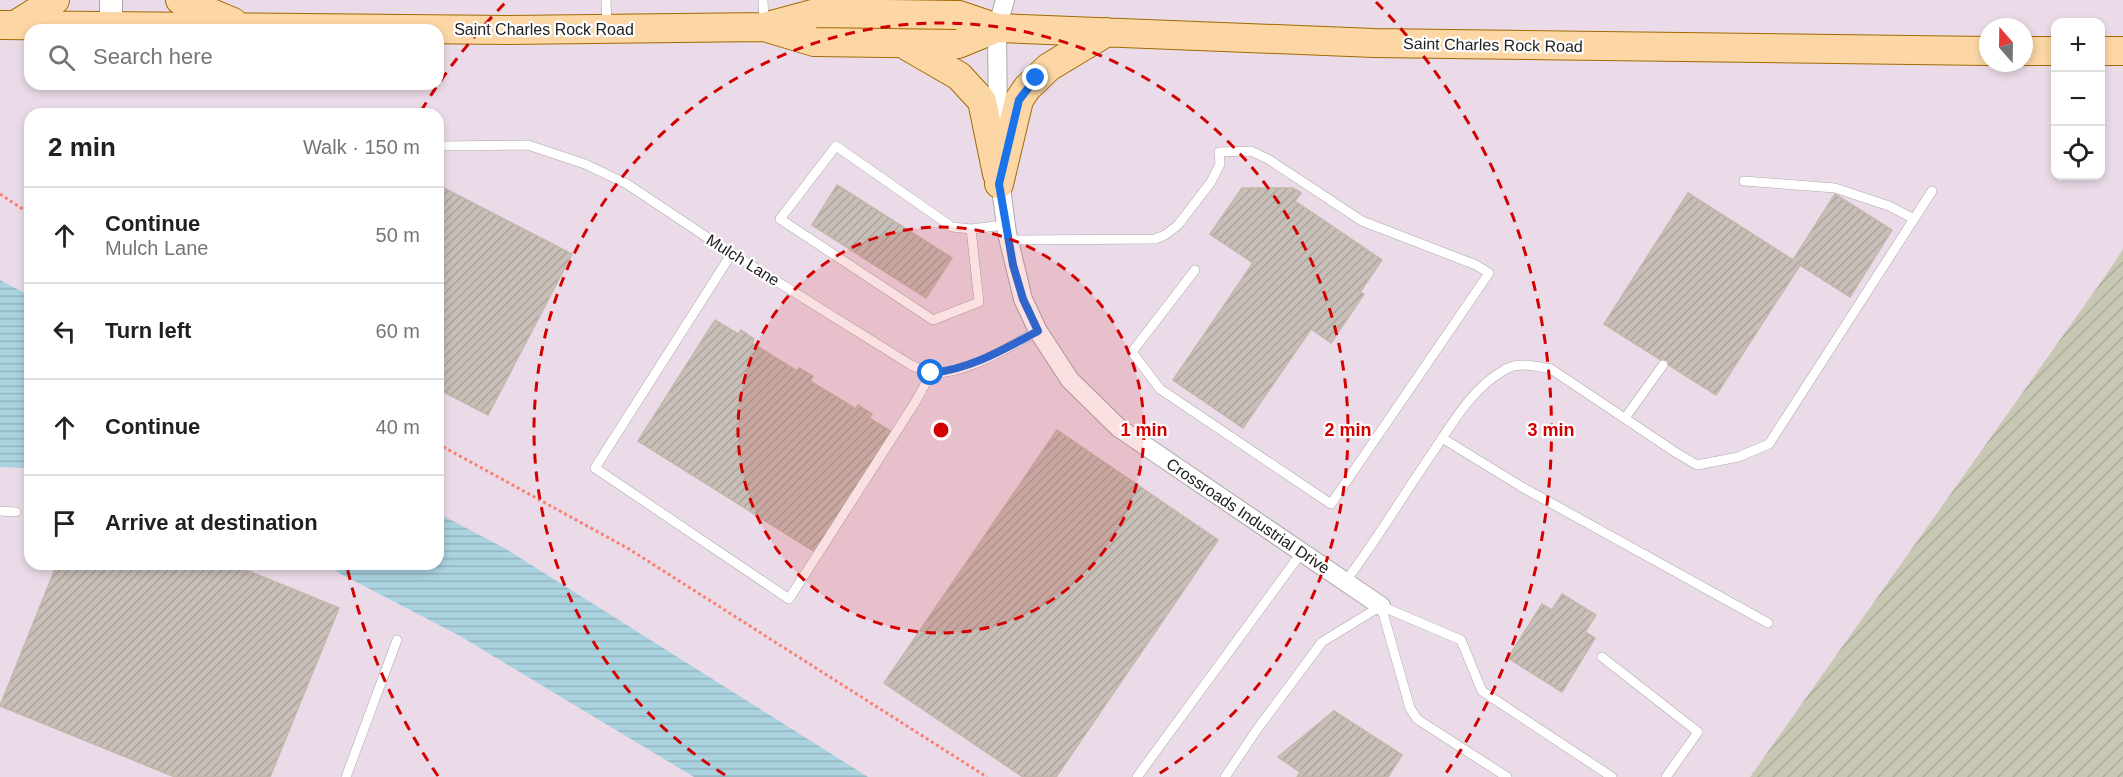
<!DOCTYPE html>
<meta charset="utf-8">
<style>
:root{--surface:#fff;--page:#f6f6f6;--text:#202124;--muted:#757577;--line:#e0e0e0}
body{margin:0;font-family:Helvetica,sans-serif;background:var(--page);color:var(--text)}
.controls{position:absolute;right:18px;top:18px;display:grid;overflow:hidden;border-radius:12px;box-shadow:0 3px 9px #0003}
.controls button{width:54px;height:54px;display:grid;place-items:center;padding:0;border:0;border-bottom:2px solid var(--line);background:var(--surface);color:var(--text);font:30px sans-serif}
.compass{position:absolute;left:1979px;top:18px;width:54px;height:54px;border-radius:50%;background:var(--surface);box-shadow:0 3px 9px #0003;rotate:340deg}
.stop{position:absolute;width:18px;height:18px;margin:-14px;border:4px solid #1a73e8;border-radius:50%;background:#fff}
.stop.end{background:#1a73e8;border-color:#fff;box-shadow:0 2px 6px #0008}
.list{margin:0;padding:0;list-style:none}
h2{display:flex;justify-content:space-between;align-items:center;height:78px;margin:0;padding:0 24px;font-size:26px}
h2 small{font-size:20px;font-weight:400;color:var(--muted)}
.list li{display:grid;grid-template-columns:39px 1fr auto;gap:18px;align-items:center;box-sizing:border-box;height:96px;padding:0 24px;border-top:2px solid var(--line)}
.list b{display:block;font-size:22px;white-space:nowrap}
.list p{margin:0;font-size:20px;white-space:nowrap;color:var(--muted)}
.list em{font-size:20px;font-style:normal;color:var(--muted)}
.icon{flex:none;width:33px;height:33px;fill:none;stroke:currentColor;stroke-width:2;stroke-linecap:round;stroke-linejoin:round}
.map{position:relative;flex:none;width:2123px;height:777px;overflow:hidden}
.search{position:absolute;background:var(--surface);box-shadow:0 3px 9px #0003;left:24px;top:24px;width:420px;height:66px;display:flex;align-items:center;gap:15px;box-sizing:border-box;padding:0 21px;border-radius:18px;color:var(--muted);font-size:22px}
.panel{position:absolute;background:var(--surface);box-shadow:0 3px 9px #0003;left:24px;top:108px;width:420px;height:462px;border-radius:18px}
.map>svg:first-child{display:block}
.industrial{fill:#ebdbe8;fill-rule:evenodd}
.construction{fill:url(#construction-furrows)}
.water{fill:url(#water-rules)}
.building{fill:url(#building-hatch);stroke:#c4b6ab;stroke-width:1.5}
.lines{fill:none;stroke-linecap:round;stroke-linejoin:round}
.service-casing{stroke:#a9a9a9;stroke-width:10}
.minor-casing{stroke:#a9a9a9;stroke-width:20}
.tertiary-casing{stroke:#a9a9a9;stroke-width:24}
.primary-casing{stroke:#a06b00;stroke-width:30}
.path{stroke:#fa8072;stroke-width:3;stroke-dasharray:3 3;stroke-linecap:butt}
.service{stroke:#fff;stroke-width:9}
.minor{stroke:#fff;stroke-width:18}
.tertiary{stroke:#fff;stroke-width:22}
.primary{stroke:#fcd6a4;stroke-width:28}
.route{stroke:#1a73e8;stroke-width:8}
.ring{fill:none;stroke:#d40000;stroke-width:3;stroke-dasharray:10 8}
.labels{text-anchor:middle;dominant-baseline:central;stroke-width:4.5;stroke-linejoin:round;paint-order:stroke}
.street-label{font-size:16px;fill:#222;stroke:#fff}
.centre{fill:#d40000;stroke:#fff;stroke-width:3}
.ring-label{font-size:18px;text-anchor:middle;font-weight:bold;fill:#d40000;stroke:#fff;stroke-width:4.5;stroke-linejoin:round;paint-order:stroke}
</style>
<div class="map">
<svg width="2123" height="777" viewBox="0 0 2123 777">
<defs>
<pattern id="construction-furrows" width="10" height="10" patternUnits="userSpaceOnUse" patternTransform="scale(1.5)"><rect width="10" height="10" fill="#c7c7b4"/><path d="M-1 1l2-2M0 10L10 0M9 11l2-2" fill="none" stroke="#abab9a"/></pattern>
<pattern id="water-rules" width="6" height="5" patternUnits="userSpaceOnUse" patternTransform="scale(1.5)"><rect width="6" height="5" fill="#aad3df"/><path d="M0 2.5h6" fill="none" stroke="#92b5bf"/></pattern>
<pattern id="building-hatch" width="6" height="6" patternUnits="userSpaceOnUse" patternTransform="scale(1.5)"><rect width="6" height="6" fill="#c7bfb8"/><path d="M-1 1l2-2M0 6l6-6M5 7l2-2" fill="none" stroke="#aba49e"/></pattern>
</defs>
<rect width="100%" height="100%" fill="#f2efe9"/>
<!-- industrial -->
<path class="industrial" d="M0,0h2123v777h-2123zM2056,22h44v154h-44zM1988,27h36v36h-36zM30,30h408v54h-408zM30,114h408v450h-408z"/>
<!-- construction -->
<path class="construction" d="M2123,249v528h-373l358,-505z"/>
<!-- water -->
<path class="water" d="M0,280l30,16v172l-30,-1z
M438,513l68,36 362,228h-174l-234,-141 -138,-72h116z"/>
<!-- building -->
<path class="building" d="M438,185l134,69 -84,161 -50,-26z
M837,185l115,73 -26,40 -114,-73z
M1242,188h51l8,5 -6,8 87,59 -22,32 4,2 -33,49 -20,-14 -68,99 -70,-48 80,-117 -43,-29z
M1688,193l105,67 42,-66 57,36 -42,67 -50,-32 -84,130 -112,-71z
M715,320l23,14 3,-4 13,9 -2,4 45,28 2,-3 14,8 -3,5 46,28 2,-4 14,9 -3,4 23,14 -77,120 -177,-111z
M1057,430l161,110 -162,237h-33l-139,-94z
M57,564h174l108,44 -69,169h-95l-175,-71z
M1562,594l34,21 -11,17 10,6 -33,54 -54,-34 34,-54 10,6z
M1334,711l68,44 -14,22h-91l3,-5 -22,-15z"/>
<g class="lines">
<!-- service casing -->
<g class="service-casing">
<path id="service" d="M606,0l1,25
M763,0l1,22
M438,146l90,-1 57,19 42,20 93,62 191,119c7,3 15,7 22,8 35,1 75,-26 105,-42
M1744,181l91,7 54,18 25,13
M971,229l8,73 -46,18 -153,-101 56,-73 116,81 19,2 34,-4
M1008,240l147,-1 10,-4 13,-10 33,-43 9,-18 -1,-12 32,-1 17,8 94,62 114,44 13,8 -158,231 -171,-115 -28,-37 63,-82
M732,253l-137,215 194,131 127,-198 15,-28
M1625,418l38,-53
M1442,438l80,49 246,136
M0,511l16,1
M1345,582c32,-42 58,-87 88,-130 20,-30 40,-65 73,-83 13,-7 30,-3 45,0l124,83 22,13 41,-8 31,-13 163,-253
M1381,606l80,34 21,51 130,86
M1381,606l29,102 7,11 90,58
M1602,657l96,75 -32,45
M346,777l51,-137
M1137,777l165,-225
M1225,777l33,-49 64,-86 59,-36"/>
</g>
<!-- minor casing -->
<g class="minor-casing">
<path id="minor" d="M998,131l-1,-103 8,-28
M999,173l8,60 16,66 15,32 32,49 49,48 262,178"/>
</g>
<!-- tertiary casing -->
<g class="tertiary-casing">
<path id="tertiary" d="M111,26v-26"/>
</g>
<!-- primary casing -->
<g class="primary-casing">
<path id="primary" d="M180,0l53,22
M0,25l508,5 256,-3 52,-14 143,2 38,13 377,15 614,8
M15,25l40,-25
M764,27l50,15 144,2 39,-16
M907,46l52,30 23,25 15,73
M2024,51h32
M2100,51h23
M999,184l20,-84 8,-12 22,-21 58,-35"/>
</g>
<!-- path -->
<path class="path" d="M0,194l30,20
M438,444l191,105 358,228"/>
<!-- service -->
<use href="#service" class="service"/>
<!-- minor -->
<use href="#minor" class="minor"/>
<!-- tertiary -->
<use href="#tertiary" class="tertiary"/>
<!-- primary -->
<use href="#primary" class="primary"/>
</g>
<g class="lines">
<!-- route -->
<path class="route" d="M931,373c40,-4 73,-24 107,-42l-15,-32 -10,-34 -14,-81 20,-84 17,-22"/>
</g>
<!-- distance rings -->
<circle cx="941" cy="430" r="203" fill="#d40000" fill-opacity=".12"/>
<g class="ring">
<circle cx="941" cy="430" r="203"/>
<path d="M725 775A407 407 0 1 1 1157 775"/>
<path d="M438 776A610 610 0 0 1 347 567M421 111A610 610 0 0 1 506 2M1376 2A610 610 0 0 1 1444 776"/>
</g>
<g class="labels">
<!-- street labels -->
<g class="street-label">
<text x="544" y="29">Saint Charles Rock Road</text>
<text transform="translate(1493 45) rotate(1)">Saint Charles Rock Road</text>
<text transform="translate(743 260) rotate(32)">Mulch Lane</text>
<text transform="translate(1248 516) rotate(34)">Crossroads Industrial Drive</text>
</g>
</g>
<circle cx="941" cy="430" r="9" class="centre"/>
<g class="ring-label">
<text x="1144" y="436">1 min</text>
<text x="1348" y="436">2 min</text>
<text x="1551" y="436">3 min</text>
</g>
</svg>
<div class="controls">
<button>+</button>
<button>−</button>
<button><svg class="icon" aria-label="locate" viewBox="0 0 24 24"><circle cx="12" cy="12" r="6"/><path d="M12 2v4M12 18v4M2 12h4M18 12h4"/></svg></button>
</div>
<svg class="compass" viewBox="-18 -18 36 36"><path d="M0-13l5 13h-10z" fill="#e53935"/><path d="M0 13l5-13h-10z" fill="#757577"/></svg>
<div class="stop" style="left:931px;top:373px"></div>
<div class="stop end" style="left:1036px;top:78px"></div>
<div class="search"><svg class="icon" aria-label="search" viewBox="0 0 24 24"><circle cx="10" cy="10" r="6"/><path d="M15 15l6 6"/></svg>Search here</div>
<section class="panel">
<h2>2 min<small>Walk · 150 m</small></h2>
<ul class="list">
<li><svg class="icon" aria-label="ahead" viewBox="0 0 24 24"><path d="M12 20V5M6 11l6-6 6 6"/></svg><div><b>Continue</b><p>Mulch Lane</p></div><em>50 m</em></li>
<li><svg class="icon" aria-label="left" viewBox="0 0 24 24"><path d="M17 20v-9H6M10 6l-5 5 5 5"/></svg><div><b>Turn left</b></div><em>60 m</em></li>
<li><svg class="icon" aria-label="ahead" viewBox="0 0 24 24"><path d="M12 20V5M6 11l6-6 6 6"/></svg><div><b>Continue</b></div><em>40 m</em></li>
<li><svg class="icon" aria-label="arrive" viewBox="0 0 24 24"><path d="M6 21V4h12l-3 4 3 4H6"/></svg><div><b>Arrive at destination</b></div></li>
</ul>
</section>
</div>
